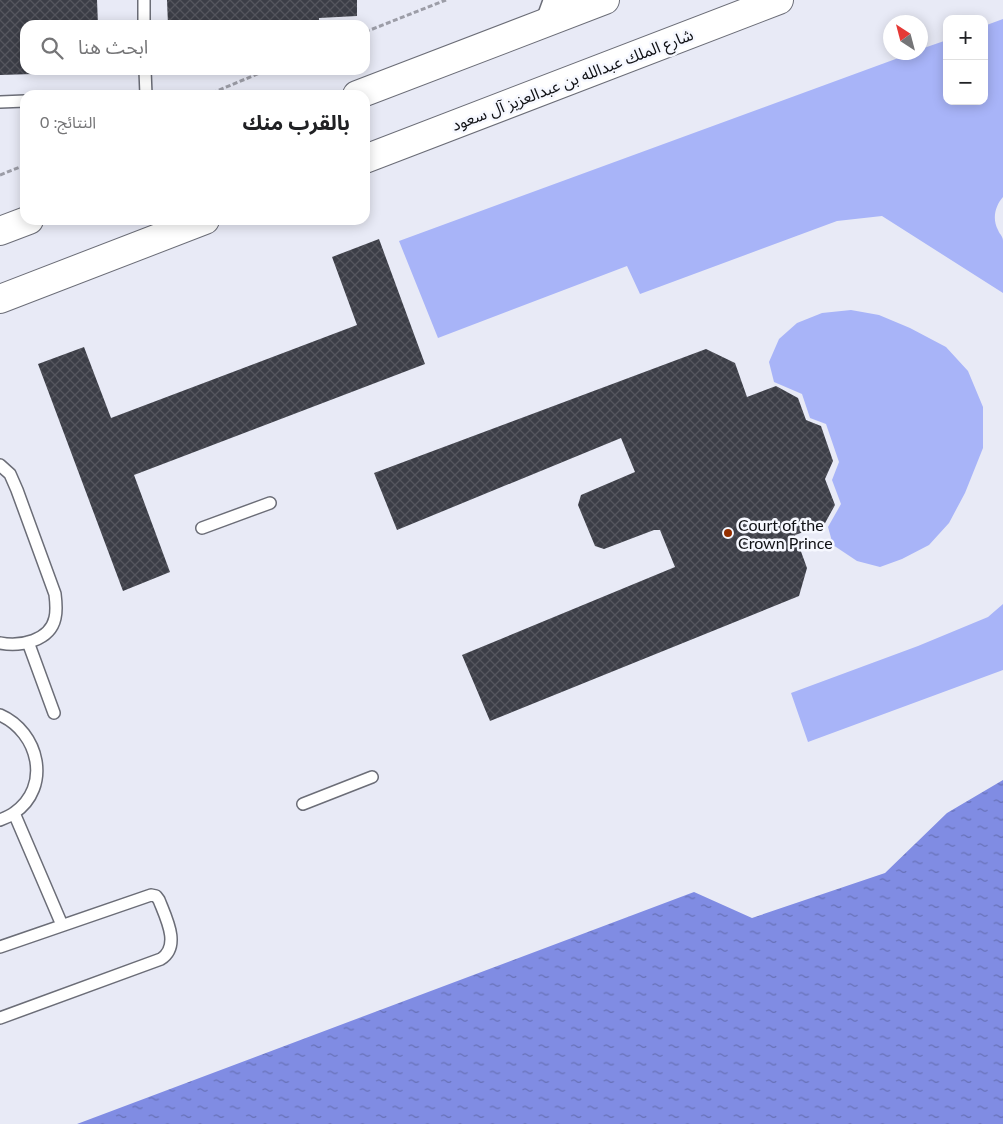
<!DOCTYPE html>
<html lang="ar">
<meta charset="utf-8">
<style>
:root{--surface:#fff;--page:#f6f6f6;--text:#202124;--muted:#757577;--line:#e0e0e0}
body{margin:0;font-family:Lato,"Noto Sans Arabic",sans-serif;background:var(--page);color:var(--text);direction:rtl}
.controls{position:absolute;right:15px;top:15px;display:grid;overflow:hidden;border-radius:10px;box-shadow:0 2px 12px #0003}
.controls button{width:45px;height:45px;display:grid;place-items:center;padding:0;border:0;border-bottom:1px solid var(--line);background:var(--surface);color:var(--text);font:25px sans-serif}
.compass{position:absolute;left:883px;top:15px;width:45px;height:45px;border-radius:50%;background:var(--surface);box-shadow:0 2px 12px #0003;rotate:324deg}
.list{margin:0;padding:0;list-style:none}
h2{display:flex;justify-content:space-between;align-items:center;height:65px;margin:0;padding:0 20px;font-size:21px}
h2 small{font-size:16px;font-weight:400;color:var(--muted)}
.icon{flex:none;width:28px;height:28px;fill:none;stroke:currentColor;stroke-width:2;stroke-linecap:round;stroke-linejoin:round}
.map{position:relative;flex:none;width:1003px;height:1124px;overflow:hidden;direction:ltr}
.search{position:absolute;background:var(--surface);box-shadow:0 2px 12px #0003;left:20px;top:20px;width:350px;height:55px;display:flex;align-items:center;gap:12px;box-sizing:border-box;padding:0 18px;border-radius:15px;color:var(--muted);font-size:19px}
.panel{position:absolute;background:var(--surface);box-shadow:0 2px 12px #0003;left:20px;top:90px;width:350px;height:135px;border-radius:15px;direction:rtl}
.map>svg:first-child{display:block}
.green{fill:#a8b4f8}
.water{fill:url(#water-ripples)}
.building{fill:url(#building-cross-hatch)}
.lines{fill:none;stroke-linecap:round;stroke-linejoin:round}
.service-casing{stroke:#6b6d77;stroke-width:14}
.minor-casing{stroke:#6b6d77;stroke-width:25}
.secondary-casing{stroke:#6b6d77;stroke-width:30}
.path{stroke:#9c9da7;stroke-width:3;stroke-dasharray:5 2.5;stroke-linecap:butt}
.service{stroke:#fff;stroke-width:11}
.minor{stroke:#fff;stroke-width:22}
.secondary{stroke:#fff;stroke-width:28}
.poi-dot{fill:#942f00;stroke:#f6f8ff;stroke-width:2}
.labels{text-anchor:middle;dominant-baseline:central;stroke-width:5;stroke-linejoin:round;paint-order:stroke}
.street-label{font-size:16px;fill:#0f1014;stroke:#f6f8ff}
.poi-label{font-size:16px;fill:#0f1014;stroke:#f6f8ff;text-anchor:start}
</style>
<div class="map">
<svg width="1003" height="1124" viewBox="0 0 1003 1124">
<defs>
<pattern id="water-ripples" width="26" height="14" patternUnits="userSpaceOnUse" patternTransform="scale(1.25)"><rect width="26" height="14" fill="#808ce3"/><path d="M2 4q2-2 4 0t4 0M15 11q2-2 4 0t4 0" fill="none" stroke="#6771b7"/></pattern>
<pattern id="building-cross-hatch" width="8" height="8" patternUnits="userSpaceOnUse" patternTransform="scale(1.25)"><rect width="8" height="8" fill="#3c3e47"/><path d="M0 0l8 8M0 8l8-8" fill="none" stroke="#55565e"/></pattern>
</defs>
<rect width="100%" height="100%" fill="#e8eaf6"/>
<!-- green -->
<path class="green" d="M1003,19v178c-8,9 -11,22 -5,33 2,5 5,6 5,11 0,17 0,35 0,52l-121,-77 -45,5 -197,73 -13,-28 -189,72 -39,-97 513,-188 8,-1 1,-3 26,-9v61h37v-75z
M851,310l28,5 31,13 36,19 22,24 15,36v41l-18,45 -16,30 -20,22 -27,14 -22,8 -23,-6 -24,-16 -5,-18 13,-23 -9,-24 7,-18 -13,-38 -16,-6 -8,-24 -28,-12 -5,-20 10,-23 18,-16 25,-10z
M1003,604v66l-195,72 -17,-49 127,-47 70,-29z"/>
<!-- water -->
<path class="water" d="M1003,780v344h-926l617,-232 58,26 133,-45 62,-60z"/>
<!-- building -->
<path class="building" d="M0,0h97l1,25h-73v45h74v2l-99,3z
M167,0h190v16l-38,2v7h-151z
M379,239l46,125 -291,111 36,97 -47,19 -85,-227 46,-17 27,71 246,-93 -25,-68z
M706,349l29,14 12,34 29,-11 22,12 8,22 15,6 12,35 -8,18 10,26 -11,20 -29,10 12,33 -8,28 -309,125 -28,-66 213,-88 -15,-37h-6l-50,19 -9,-3 -17,-41 3,-10 54,-23 -14,-34 -224,92 -23,-57z"/>
<g class="lines">
<!-- service casing -->
<g class="service-casing">
<path id="service" d="M144,0v25
M145,70l1,25
M0,102l25,-1
M0,465l10,9 7,16 38,104c1,8 2,16 0,24 -5,23 -35,29 -55,25
M202,528l68,-25
M28,642l26,71
M0,715c39,17 52,72 14,98 -4,3 -9,5 -14,7
M303,804l69,-27
M14,813l48,112
M0,947l151,-52 5,1 3,4c7,18 22,46 2,59l-161,59"/>
</g>
<!-- minor casing -->
<g class="minor-casing">
<path id="minor" d="M547,22l8,-22"/>
</g>
<!-- secondary casing -->
<g class="secondary-casing">
<path id="secondary" d="M357,95l248,-95
M365,159l414,-159
M0,231l29,-11
M0,299l205,-79"/>
</g>
<!-- path -->
<path class="path" d="M365,32l81,-32
M212,93l55,-23
M0,175l25,-10"/>
<!-- service -->
<use href="#service" class="service"/>
<!-- minor -->
<use href="#minor" class="minor"/>
<!-- secondary -->
<use href="#secondary" class="secondary"/>
</g>
<!-- markers -->
<circle class="poi-dot" cx="728" cy="533" r="5"/>
<g class="labels">
<!-- street labels -->
<g class="street-label">
<text transform="translate(572 79) rotate(-21)">شارع الملك عبدالله بن عبدالعزيز آل سعود</text>
</g>
<!-- poi labels -->
<g class="poi-label">
<text x="738" y="524">Court of the<tspan x="738" dy="18">Crown Prince</tspan></text>
</g>
</g>
</svg>
<div class="controls">
<button>+</button>
<button>−</button>
</div>
<svg class="compass" viewBox="-18 -18 36 36"><path d="M0-13l5 13h-10z" fill="#e53935"/><path d="M0 13l5-13h-10z" fill="#757577"/></svg>
<div class="search"><svg class="icon" aria-label="search" viewBox="0 0 24 24"><circle cx="10" cy="10" r="6"/><path d="M15 15l6 6"/></svg>ابحث هنا</div>
<section class="panel">
<h2>بالقرب منك<small>النتائج: 0</small></h2>
<ul class="list">
</ul>
</section>
</div>
